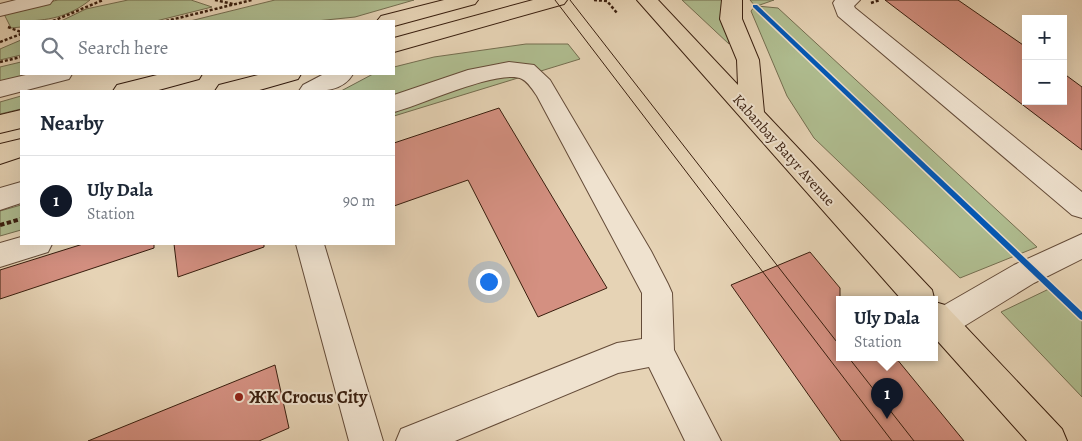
<!DOCTYPE html>
<meta charset="utf-8">
<style>
:root{--surface:#fff;--page:#f6f6f7;--text:#1f2937;--muted:#747a83;--line:#e0e1e3;--accent:#111827}
body{margin:0;font-family:Alegreya,serif;background:var(--page);color:var(--text)}
.controls{position:absolute;right:15px;top:15px;display:grid;overflow:hidden;border-radius:0px;box-shadow:0 5px 20px #0002}
.controls button{width:45px;height:45px;display:grid;place-items:center;padding:0;border:0;border-bottom:1px solid var(--line);background:var(--surface);color:var(--text);font:25px sans-serif}
.you{position:absolute;left:488px;top:281px;width:18px;height:18px;margin:-12px;border:4px solid #fff;border-radius:50%;background:#1a73e8;box-shadow:0 0 0 8px #1a73e833}
.badge{display:grid;place-items:center;width:32px;height:32px;border-radius:50%;background:var(--accent);color:#fff;font-size:16px;font-weight:700}
.pin{position:absolute;translate:-50% -41px;filter:drop-shadow(0 1px 2px #0008)}
.pin::after{content:'';position:absolute;top:26px;width:18px;height:15px;background:inherit;clip-path:polygon(0 0,100% 0,50% 100%)}
.popup{position:absolute;left:836px;top:296px;width:102px;height:65px;box-sizing:border-box;display:grid;place-content:center;border-radius:0px;background:var(--surface);filter:drop-shadow(0 1px 4px #0005);font-size:16px;white-space:nowrap;color:var(--muted)}
.popup b{font-size:19px;color:var(--text)}
.popup::after{content:'';position:absolute;left:50%;top:100%;margin-left:-10px;border:10px solid transparent;border-top-color:var(--surface)}
.list{margin:0;padding:0;list-style:none}
h2{display:flex;justify-content:space-between;align-items:center;height:65px;margin:0;padding:0 20px;font-size:21px}
h2 small{font-size:16px;font-weight:400;color:var(--muted)}
.list li{display:grid;grid-template-columns:32px 1fr auto;gap:15px;align-items:center;box-sizing:border-box;height:90px;padding:0 20px;border-top:1px solid var(--line)}
.list b{display:block;font-size:19px;white-space:nowrap}
.list p{margin:0;font-size:16px;white-space:nowrap;color:var(--muted)}
.list em{font-size:16px;font-style:normal;color:var(--muted)}
.icon{flex:none;width:28px;height:28px;fill:none;stroke:currentColor;stroke-width:2;stroke-linecap:round;stroke-linejoin:round}
.map{position:relative;flex:none;width:1082px;height:441px;overflow:hidden}
.search{position:absolute;background:var(--surface);box-shadow:0 5px 20px #0002;left:20px;top:20px;width:375px;height:55px;display:flex;align-items:center;gap:12px;box-sizing:border-box;padding:0 18px;border-radius:0px;color:var(--muted);font-size:19px}
.panel{position:absolute;background:var(--surface);box-shadow:0 5px 20px #0002;left:20px;top:90px;width:375px;height:155px;border-radius:0px}
.map>svg:first-child{display:block}
.green{fill:#b0be91;stroke:#746e50}
.building{fill:#d49081;stroke:#391e0e}
.lines{fill:none;stroke-linecap:round;stroke-linejoin:round}
.minor-casing{stroke:#644b38;stroke-width:2}
.major-casing{stroke:#391e0e;stroke-width:2}
.path-far1{stroke:#391e0e;stroke-width:2.5;stroke-dasharray:3 2;stroke-linecap:butt}
.path{stroke:#391e0e;stroke-width:4;stroke-dasharray:4.5 2.5;stroke-linecap:butt}
.minor{fill:#efe2cf;fill-rule:evenodd}
.major{fill:#e6d3b5;fill-rule:evenodd}
.tram{stroke:#391e0e;stroke-width:1}
.cycleway-casing{stroke:#efe2cf;stroke-width:3}
.cycleway{fill:#0057b8;fill-rule:evenodd}
.poi-dot{fill:#8f2418;stroke:#efe2cf;stroke-width:2}
.labels{text-anchor:middle;dominant-baseline:central;stroke-width:4;stroke-linejoin:round;paint-order:stroke}
.street-label{font-size:15px;fill:#391e0e;stroke:#efe2cf}
.near-poi-label{font-size:18px;font-weight:bold;fill:#391e0e;stroke:#efe2cf;text-anchor:start}
</style>
<div class="map">
<svg width="1082" height="441" viewBox="0 0 1082 441">
<rect width="100%" height="100%" fill="#e6d3b5"/>
<filter id="stains"><feTurbulence type="fractalNoise" baseFrequency=".004" numOctaves="4"/><feColorMatrix values="0 0 0 0 .2 0 0 0 0 .09 0 0 0 0 .02 0 0 0 .5 -.17"/></filter>
<radialGradient id="worn" r=".72"><stop offset=".6" stop-color="#630" stop-opacity="0"/><stop offset="1" stop-color="#630" stop-opacity=".3"/></radialGradient>
<!-- green -->
<path class="green" d="M58,0h32c-21,17 -43,21 -69,21v6l-10,1 -8,-16z
M128,0h63l21,7 -56,14h-95l25,-12z
M275,0h139l-59,17 -39,4h-126z
M682,0h40l7,44z
M750,0h24l-17,6 21,2 259,239 -77,31 -146,-140 -27,-42 -36,-85 4,-5z
M21,40v15l-21,5v-11z
M526,44h42l12,15 -186,57v-25h-53l32,-17h21v-7l40,-10z
M21,62v12h18l-39,9v-16z
M21,96v13l-21,5v-12z
M21,205v25l-21,6v-25z
M1051,288l31,29v80l-81,-85z"/>
<!-- building -->
<path class="building" d="M885,0h73l68,47v54h37v-28l19,14v63z
M499,108l108,180 -69,29 -70,-137 -74,26v-63z
M83,244h71v4l-154,51v-29z
M174,244h90v3l-86,30z
M810,252l30,36v70h56l68,83h-123l-110,-156z
M275,365l14,63 -30,13h-171z"/>
<g class="lines">
<!-- minor casing -->
<g class="minor-casing">
<path id="minor" d="M16,0h37l-3,4 -50,12v-12z
M835,0h25l-6,6 1,2 227,184v26l-10,-3 -234,-199 -5,-13z
M509,62l25,3 16,15 101,171 17,33 4,9 2,57 47,91h-36l-36,-74 -31,6 -163,68h-59l5,-12 216,-86 25,-4v-46l-105,-197c-4,-6 -9,-14 -15,-17 -22,-11 -103,27 -128,33v-17l74,-25z
M30,74h42l-3,5 -69,18v-16z
M324,74h29c-11,19 -34,17 -54,17l4,-6z
M21,182v21l-21,7v-22z
M1082,234v25l-48,24 -81,50 -11,4 -8,-3v-23l80,-46z
M21,237v7h31l-4,8 -48,15v-24z
M296,244h28l59,197h-34z"/>
</g>
<!-- major casing -->
<g class="major-casing">
<path id="major" d="M444,0h34l-3,4 -81,22v-5h-17l4,-5z
M533,0h34l-3,4 -170,48v-14z
M637,0h21l80,85 -1,-25 -17,-41 2,-19h20v19l17,41 5,52 168,178 3,12 10,3 117,124 5,12h-40l-93,-104v-37h-32z
M161,74h41l-3,5 -44,12h-42l4,-6z
M262,74h39l-3,5 -42,12h-41l4,-6z
M21,110v18l-21,5v-18z
M21,139v18l-21,7v-20z"/>
</g>
<!-- path-far1 -->
<path class="path-far1" d="M215,0l18,4
M594,0l13,1 10,12
M871,3l9,-3
M53,21l50,-21
M166,21l86,-21
M8,27l13,5
M0,42l21,-8
M0,62l21,-5"/>
<!-- path -->
<path class="path" d="M0,225l21,-6"/>
<!-- minor -->
<use href="#minor" class="minor"/>
<!-- major -->
<use href="#major" class="major"/>
<!-- tram -->
<path class="tram" d="M555,0l337,441
M570,0l270,346
M849,358l65,83"/>
<!-- cycleway casing -->
<g class="cycleway-casing">
<path id="cycleway" d="M753,5h4l325,307v8l-2,-1 -327,-312z"/>
</g>
<!-- cycleway -->
<use href="#cycleway" class="cycleway"/>
</g>
<!-- markers -->
<circle class="poi-dot" cx="239" cy="397" r="5"/>
<g class="labels">
<!-- street labels -->
<g class="street-label">
<text transform="translate(784 150) rotate(48)">Kabanbay Batyr Avenue</text>
</g>
<!-- near-poi labels -->
<g class="near-poi-label">
<text x="249" y="397">ЖК Crocus City</text>
</g>
</g>
<rect width="100%" height="100%" filter="url(#stains)"/>
<rect width="100%" height="100%" fill="url(#worn)"/>
</svg>
<div class="controls">
<button>+</button>
<button>−</button>
</div>
<div class="you"></div>
<div class="pin badge" style="left:887px;top:419px">1</div>
<div class="popup"><b>Uly Dala</b>Station</div>
<div class="search"><svg class="icon" aria-label="search" viewBox="0 0 24 24"><circle cx="10" cy="10" r="6"/><path d="M15 15l6 6"/></svg>Search here</div>
<section class="panel">
<h2>Nearby<small></small></h2>
<ul class="list">
<li><span class="badge">1</span><div><b>Uly Dala</b><p>Station</p></div><em>90 m</em></li>
</ul>
</section>
</div>
